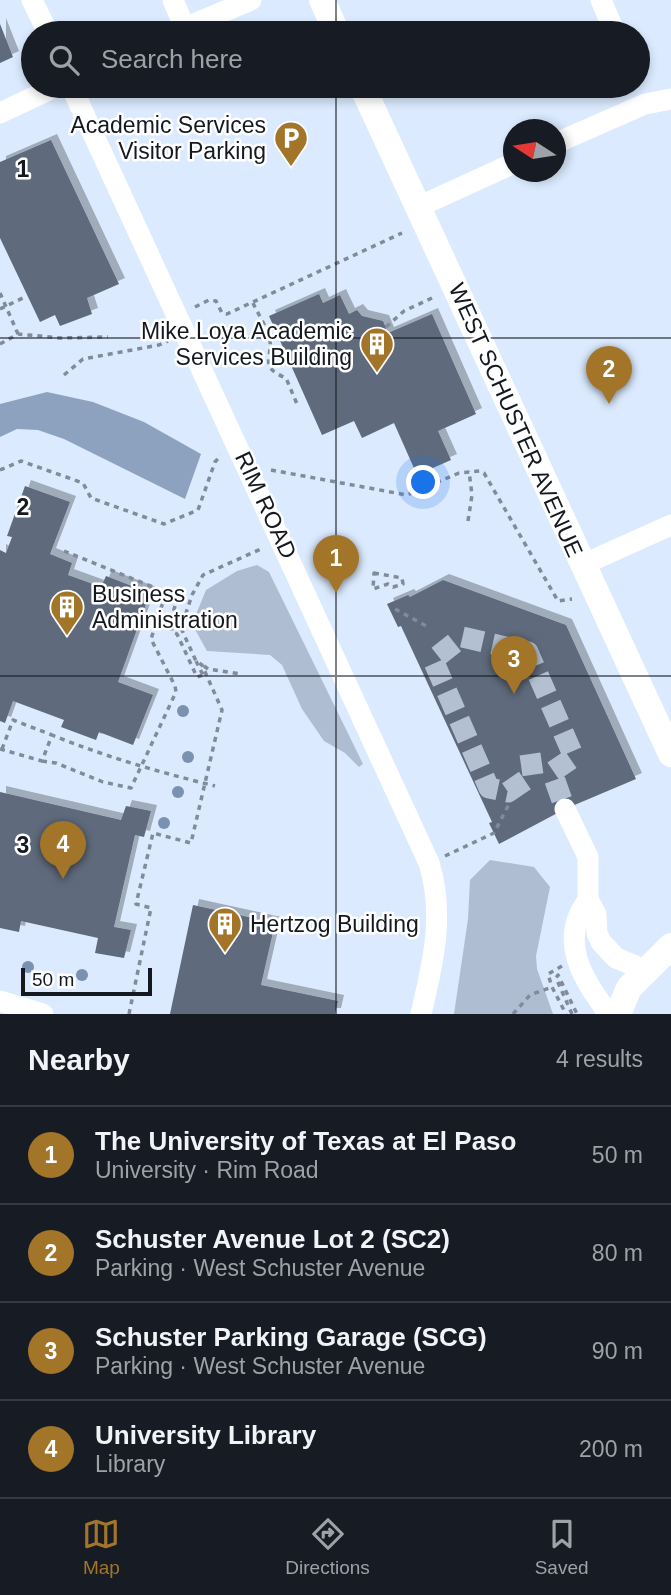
<!DOCTYPE html>
<meta charset="utf-8">
<style>
:root{--surface:#171b24;--page:#242831;--text:#f1f3f6;--muted:#9ea1a6;--line:#363941;--accent:#a37528}
body{margin:0;font-family:Arial,sans-serif;background:var(--page);color:var(--text)}
.compass{position:absolute;left:503px;top:119px;width:63px;height:63px;border-radius:50%;background:var(--surface);box-shadow:0 4px 10px #0003;rotate:282deg}
.scale{position:absolute;left:21px;bottom:18px;width:131px;box-sizing:border-box;padding-left:7px;border:4px solid #141920;border-top:0;font-size:19px;line-height:24px;white-space:nowrap;color:#141920;-webkit-text-stroke:5px #fff;paint-order:stroke}
.you{position:absolute;left:424px;top:483px;width:24px;height:24px;margin:-18px;border:5px solid #fff;border-radius:50%;background:#1a73e8;box-shadow:0 0 0 10px #1a73e833}
.badge{display:grid;place-items:center;width:46px;height:46px;border-radius:50%;background:var(--accent);color:#fff;font-size:23px;font-weight:700}
.pin{position:absolute;translate:-50% -58px;filter:drop-shadow(0 2px 4px #0008)}
.pin::after{content:'';position:absolute;top:37px;width:24px;height:21px;background:inherit;clip-path:polygon(0 0,100% 0,50% 100%)}
.list{margin:0;padding:0;list-style:none}
h2{display:flex;justify-content:space-between;align-items:center;height:91px;margin:0;padding:0 28px;font-size:30px}
h2 small{font-size:23px;font-weight:400;color:var(--muted)}
.list li{display:grid;grid-template-columns:46px 1fr auto;gap:21px;align-items:center;box-sizing:border-box;height:98px;padding:0 28px;border-top:2px solid var(--line)}
.list b{display:block;font-size:26px;white-space:nowrap}
.list p{margin:0;font-size:23px;white-space:nowrap;color:var(--muted)}
.list em{font-size:23px;font-style:normal;color:var(--muted)}
.icon{flex:none;width:38px;height:38px;fill:none;stroke:currentColor;stroke-width:2;stroke-linecap:round;stroke-linejoin:round}
.map{position:relative;flex:none;width:671px;height:1014px;overflow:hidden}
.search{position:absolute;background:var(--surface);box-shadow:0 4px 10px #0003;left:21px;right:21px;top:21px;height:77px;display:flex;align-items:center;gap:18px;box-sizing:border-box;padding:0 24px;border-radius:38px;color:var(--muted);font-size:26px}
.sheet{height:483px;background:var(--surface)}
nav{display:flex;justify-content:space-around;align-items:center;box-sizing:border-box;height:98px;border-top:2px solid var(--line);background:var(--surface);font-size:19px;color:var(--muted)}
nav a{display:grid;justify-items:center;gap:4px}
nav .on{color:var(--accent)}
.map>svg:first-child{display:block}
.green{fill:#aebdd2}
.water{fill:#8da2be}
.building{fill:#5e6a7b;filter:url(#shadow)}
.lines{fill:none;stroke-linecap:round;stroke-linejoin:round}
.minor-tunnel{stroke:#b3c0d2;stroke-width:21;stroke-dasharray:21 10;stroke-linecap:butt}
.path{stroke:#818b99;stroke-width:3.5;stroke-dasharray:5 5;stroke-linecap:butt}
.minor{stroke:#fff;stroke-width:21}
.major{stroke:#fff;stroke-width:26}
.tree{fill:#7a91b0}
.grid{fill:none;stroke:#141920;stroke-width:2;stroke-opacity:0.55}
.labels{text-anchor:middle;dominant-baseline:central;stroke-width:5;stroke-linejoin:round;paint-order:stroke}
.poi-label{font-size:23px;fill:#141920;stroke:#fff;text-anchor:end}
.street-label{font-size:23px;fill:#141920;stroke:#fff}
.grid-label{font-size:23px;text-anchor:middle;font-weight:bold;fill:#141920;stroke:#fff;stroke-width:5;stroke-linejoin:round;paint-order:stroke}
</style>
<div class="map">
<svg width="671" height="1014" viewBox="0 0 671 1014">
<defs>
<filter id="shadow"><feDropShadow dx="6" dy="-6" stdDeviation="0" flood-color="#0004"/></filter>
</defs>
<rect width="100%" height="100%" fill="#dbeafe"/>
<!-- green -->
<path class="green" d="M257,565l12,7 94,192 -4,3 -14,-14 -21,-12 -22,-32 -20,-44 -12,-10 -63,-4 -15,-27 14,-34 31,-19z
M490,860l44,7 16,20 -14,69 1,13 16,45h-99l14,-95 2,-39z"/>
<!-- water -->
<path class="water" d="M47,392l46,10 51,20 57,32 -16,45 -121,-60 -26,-9 -21,-1 -17,8v-33z"/>
<!-- building -->
<path class="building" d="M0,24l13,33 -13,6z
M51,140l68,144 -32,14 5,16 -32,12 -5,-11 -15,7 -40,-84v-76z
M319,294l4,9 17,-8 9,19 8,-4 5,6 21,5 5,12 44,-19 44,100 -38,17 13,29 -34,15 -23,-52 -32,15 -8,-17 -32,14 -53,-119z
M25,486l45,16 -20,52 22,9 -4,12 33,12 5,-11 44,17 -32,89 35,13 -20,50 -34,-13 -3,8 -35,-13 3,-7 -51,-19 -8,22 -5,-2v-171l6,3 6,-16 -5,-1z
M443,580l123,45 70,154 -71,30 -66,35 -10,-21 3,-1 -91,-196 -3,1 -11,-23 21,-9 2,2z
M0,792l121,28 5,-14 25,5 -7,26 -9,-2 -21,92 17,3 -7,28 -29,-5 3,-15 -77,-17 -2,11 -19,-4z
M193,905l82,18 -14,62 77,16 -3,13h-165z"/>
<g class="lines">
<!-- minor-tunnel -->
<path class="minor-tunnel" d="M530,754l3,21 -25,17 -19,-4 -56,-128 29,-23 66,15 46,105 -22,15 13,37"/>
<!-- path -->
<path class="path" d="M0,293l18,41
M253,303c4,9 16,28 17,37 2,19 -11,27 16,38l11,26
M195,307l14,-7 7,1 6,12 5,1 175,-81
M0,309l27,-13
M386,327l18,-16 28,-13
M0,344l18,-10 42,4 48,-1
M64,375l19,-16 76,-14 9,-4
M0,470l21,-9 62,22 8,15 73,26 34,-14 17,-48 6,-7
M271,470l136,25 52,-22 21,-2 4,2 74,128 14,-2
M468,521l4,-26 -3,-24
M374,573l28,5 1,6 -10,3 -5,-3 -15,5z
M175,606l-4,13 1,13 5,2 20,43 6,-2
M395,609l35,19
M196,661l7,14
M204,666l4,3 33,5
M0,749l42,12 10,-26c54,22 107,37 163,51
M2,749l11,-29 39,15
M42,761l14,2 47,19 28,6 45,-96 -1,-6 -24,-47 14,-43 -7,-7 -94,-38
M445,856l49,-23 15,-29
M562,966l-14,8 4,13 14,27
M129,1014l22,-106 -15,-4 17,-71 38,10 31,-133 -20,-45 -6,-4 -15,-33 11,-33 11,-20 60,-27
M513,1014l17,-19 22,-8
M572,1014l-16,-36 2,-3 19,39"/>
<!-- minor -->
<path class="minor" d="M32,0l16,33
M173,0l12,28
M601,0l14,33
M173,33l78,-33
M71,86l358,777c16,51 4,100 -8,151
M0,113l57,-27
M556,143l89,-39 26,-5
M418,207l96,-44
M582,565l89,-40
M565,809l23,48v43l8,14 1,19 4,9 15,16 32,13
M588,900c-30,40 -6,79 21,114
M0,1001l43,13"/>
<!-- major -->
<path class="major" d="M322,0l15,33
M362,86l309,668
M618,1014l11,-26 42,-42"/>
</g>
<!-- trees -->
<g class="tree">
<circle cx="183" cy="711" r="6"/>
<circle cx="188" cy="757" r="6"/>
<circle cx="178" cy="792" r="6"/>
<circle cx="164" cy="823" r="6"/>
<circle cx="28" cy="967" r="6"/>
<circle cx="82" cy="975" r="6"/>
</g>
<!-- grid -->
<path class="grid" d="M336,0v33M336,86v928M0,338h671M0,676h671"/>
<!-- icons -->
<defs>
<g id="parking-pin" transform="scale(1.75)"><path d="M0 17L-7.5 6A9.5 9.5 0 1 1 7.5 6Z" fill="#a37528" stroke="#fff"/><path d="M-3.5-5.5H1a3.5 3.5 0 0 1 0 7H-1V5.5H-3.5ZM-1-3.4V-.6H.8a1.4 1.4 0 0 0 0-2.8Z" fill="#fff"/></g>
<g id="building-pin" transform="scale(1.75)"><path d="M0 17L-7.5 6A9.5 9.5 0 1 1 7.5 6Z" fill="#a37528" stroke="#fff"/><path d="M-4-6H4V6H1V3H-1V6H-4ZM-2.5-4.3h1.7v1.8h-1.7ZM.8-4.3h1.7v1.8H.8ZM-2.5-1h1.7V.8h-1.7ZM.8-1h1.7V.8H.8Z" fill="#fff"/></g>
</defs>
<g fill-rule="evenodd">
<use href="#parking-pin" x="291" y="138"/>
<use href="#building-pin" x="377" y="344"/>
<use href="#building-pin" x="67" y="607"/>
<use href="#building-pin" x="225" y="924"/>
</g>
<g class="labels">
<!-- poi labels -->
<g class="poi-label">
<text x="266" y="125">Academic Services<tspan x="266" dy="26">Visitor Parking</tspan></text>
<text x="352" y="331">Mike Loya Academic<tspan x="352" dy="26">Services Building</tspan></text>
<text x="92" y="594" text-anchor="start">Business<tspan x="92" dy="26">Administration</tspan></text>
<text x="250" y="924" text-anchor="start">Hertzog Building</text>
</g>
<!-- street labels -->
<g class="street-label">
<text transform="translate(516 420) rotate(66)">WEST SCHUSTER AVENUE</text>
<text transform="translate(266 505) rotate(65)">RIM ROAD</text>
</g>
</g>
<g class="grid-label">
<text x="23" y="177">1</text>
<text x="23" y="515">2</text>
<text x="23" y="853">3</text>
</g>
</svg>
<svg class="compass" viewBox="-18 -18 36 36"><path d="M0-13l5 13h-10z" fill="#e53935"/><path d="M0 13l5-13h-10z" fill="#9ea1a6"/></svg>
<div class="scale">50 m</div>
<div class="you"></div>
<div class="pin badge" style="left:336px;top:593px">1</div>
<div class="pin badge" style="left:609px;top:404px">2</div>
<div class="pin badge" style="left:514px;top:694px">3</div>
<div class="pin badge" style="left:63px;top:879px">4</div>
<div class="search"><svg class="icon" aria-label="search" viewBox="0 0 24 24"><circle cx="10" cy="10" r="6"/><path d="M15 15l6 6"/></svg>Search here</div>
</div>
<section class="sheet">
<h2>Nearby<small>4 results</small></h2>
<ul class="list">
<li><span class="badge">1</span><div><b>The University of Texas at El Paso</b><p>University · Rim Road</p></div><em>50 m</em></li>
<li><span class="badge">2</span><div><b>Schuster Avenue Lot 2 (SC2)</b><p>Parking · West Schuster Avenue</p></div><em>80 m</em></li>
<li><span class="badge">3</span><div><b>Schuster Parking Garage (SCG)</b><p>Parking · West Schuster Avenue</p></div><em>90 m</em></li>
<li><span class="badge">4</span><div><b>University Library</b><p>Library</p></div><em>200 m</em></li>
</ul>
</section>
<nav>
<a class="on"><svg class="icon" aria-label="map" viewBox="0 0 24 24"><path d="M3 6l6-2 6 2 6-2v14l-6 2-6-2-6 2zM9 4v14M15 6v14"/></svg>Map</a>
<a><svg class="icon" aria-label="directions" viewBox="0 0 24 24"><path d="M12 3l9 9-9 9-9-9zM9 14v-3h6M13 9l2 2-2 2"/></svg>Directions</a>
<a><svg class="icon" aria-label="saved" viewBox="0 0 24 24"><path d="M7 4h10v16l-5-4-5 4z"/></svg>Saved</a>
</nav>
